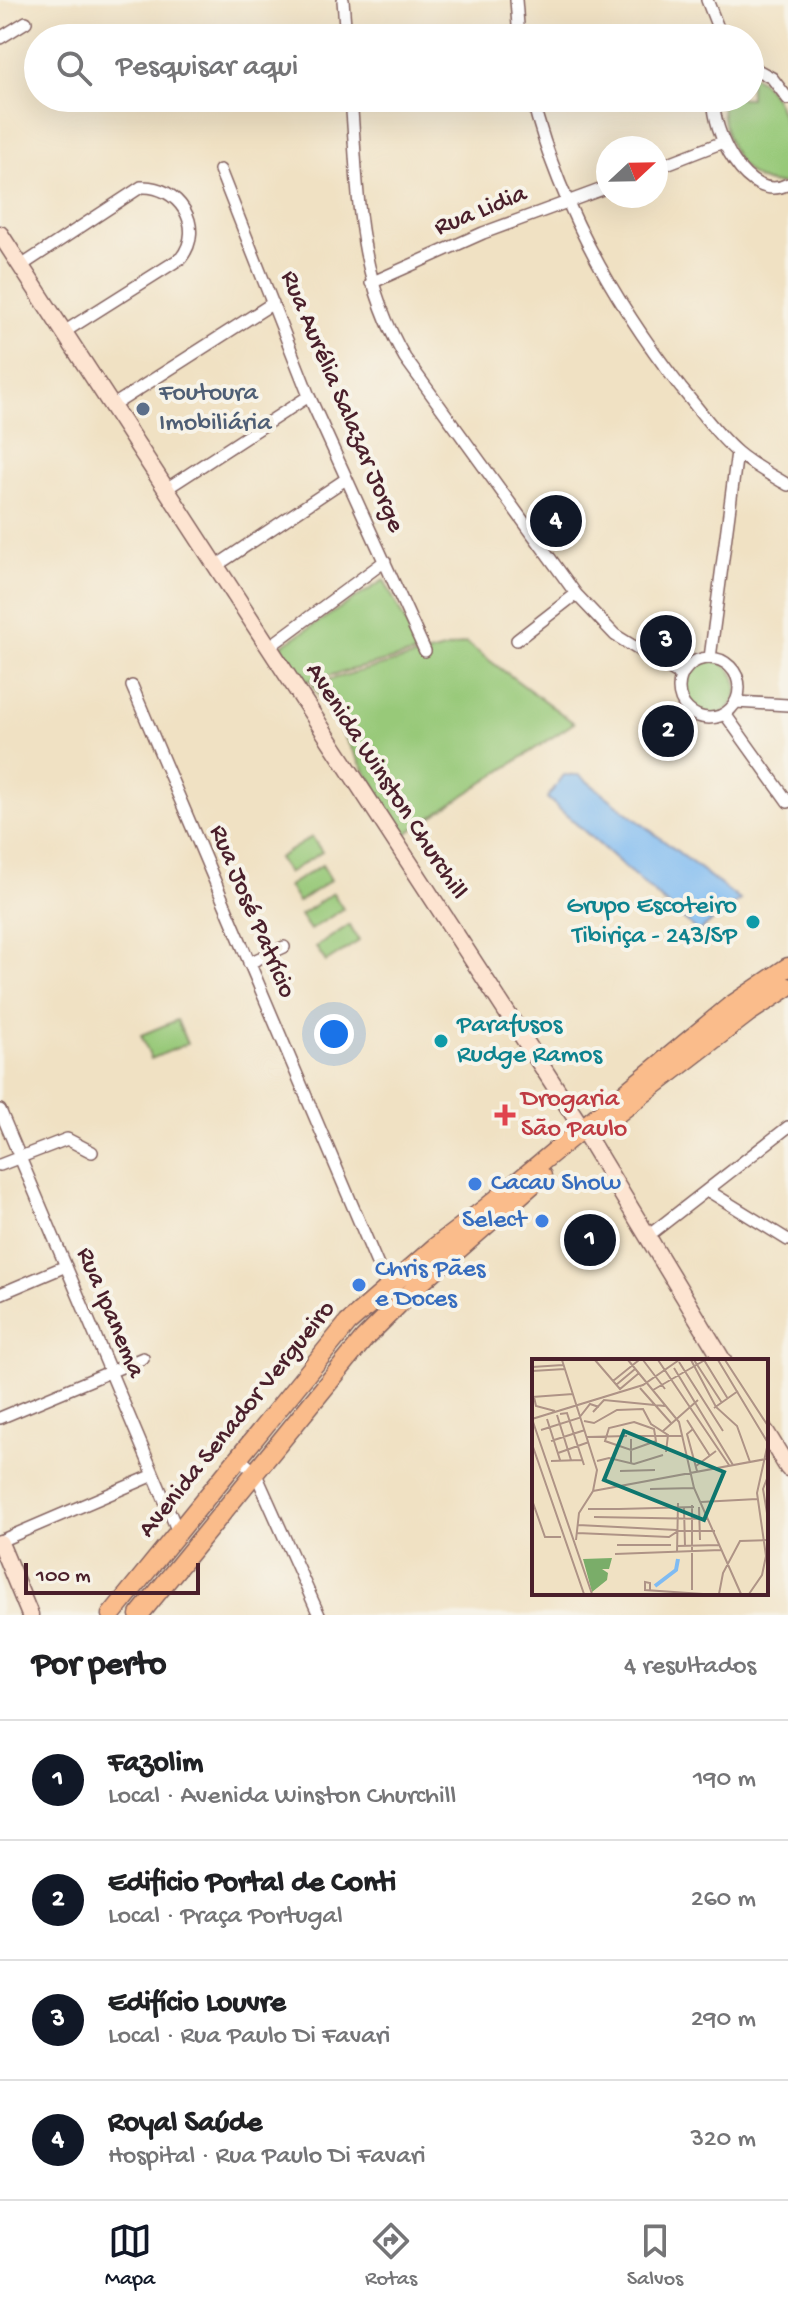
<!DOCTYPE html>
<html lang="pt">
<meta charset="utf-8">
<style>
:root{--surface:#fff;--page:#f6f6f6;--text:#202124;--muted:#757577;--line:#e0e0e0;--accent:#111827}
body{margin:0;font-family:"Gochi Hand",sans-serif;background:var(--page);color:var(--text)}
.compass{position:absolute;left:596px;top:136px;width:72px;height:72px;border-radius:50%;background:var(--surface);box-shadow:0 8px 32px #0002;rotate:68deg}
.scale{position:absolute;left:24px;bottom:20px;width:176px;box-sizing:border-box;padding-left:8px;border:4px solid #4a1f2b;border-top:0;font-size:22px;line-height:28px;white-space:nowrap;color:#4a1f2b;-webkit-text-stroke:6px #f7f3e8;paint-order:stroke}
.you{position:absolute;left:334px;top:1034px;width:28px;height:28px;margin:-20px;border:6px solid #fff;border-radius:50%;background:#1a73e8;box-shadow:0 0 0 12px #1a73e833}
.badge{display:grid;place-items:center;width:52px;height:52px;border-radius:50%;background:var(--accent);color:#fff;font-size:26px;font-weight:700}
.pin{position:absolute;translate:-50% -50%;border:4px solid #fff;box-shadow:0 2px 8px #0006}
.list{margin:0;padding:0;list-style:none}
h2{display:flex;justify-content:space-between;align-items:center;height:104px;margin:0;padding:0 32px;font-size:34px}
h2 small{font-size:26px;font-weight:400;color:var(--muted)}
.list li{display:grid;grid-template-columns:52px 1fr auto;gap:24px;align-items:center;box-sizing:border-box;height:120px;padding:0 32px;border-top:2px solid var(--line)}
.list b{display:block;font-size:30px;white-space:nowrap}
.list p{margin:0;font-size:26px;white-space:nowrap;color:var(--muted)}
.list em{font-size:26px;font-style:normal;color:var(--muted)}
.icon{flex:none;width:44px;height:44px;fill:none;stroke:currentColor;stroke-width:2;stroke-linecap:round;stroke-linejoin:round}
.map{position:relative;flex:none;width:788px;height:1615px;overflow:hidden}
.search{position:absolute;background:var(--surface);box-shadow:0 8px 32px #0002;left:24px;right:24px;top:24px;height:88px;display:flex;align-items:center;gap:20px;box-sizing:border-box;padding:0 28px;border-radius:44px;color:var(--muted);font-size:30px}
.sheet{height:584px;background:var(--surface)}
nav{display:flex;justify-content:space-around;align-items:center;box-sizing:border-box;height:112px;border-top:2px solid var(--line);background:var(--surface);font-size:22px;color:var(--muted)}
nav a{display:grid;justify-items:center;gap:4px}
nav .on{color:var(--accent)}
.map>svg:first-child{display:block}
.green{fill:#98c979;stroke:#717452;stroke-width:2}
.water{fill:#7fbbf2;stroke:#646d8e;stroke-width:2}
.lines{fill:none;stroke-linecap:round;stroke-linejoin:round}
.street-casing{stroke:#846360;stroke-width:14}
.secondary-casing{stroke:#846360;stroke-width:19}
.primary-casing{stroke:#846360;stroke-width:21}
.street{stroke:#fff;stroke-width:11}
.secondary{stroke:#fde4d1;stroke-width:16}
.primary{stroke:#fabc8b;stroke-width:18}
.service-dot{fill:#5c6f8a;stroke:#f7f3e8;stroke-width:3}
.culture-dot{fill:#0f9aa8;stroke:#f7f3e8;stroke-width:3}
.health-dot{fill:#e0444e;stroke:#f7f3e8;stroke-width:3}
.shop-dot{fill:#3f7fe0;stroke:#f7f3e8;stroke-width:3}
.labels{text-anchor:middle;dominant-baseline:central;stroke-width:8;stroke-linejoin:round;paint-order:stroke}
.street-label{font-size:26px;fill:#4a1f2b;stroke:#f7f3e8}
.service-label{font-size:26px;fill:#4e5e75;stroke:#f7f3e8;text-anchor:start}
.culture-label{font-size:26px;fill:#0d838f;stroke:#f7f3e8;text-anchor:end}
.health-label{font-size:26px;fill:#be3a42;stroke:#f7f3e8;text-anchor:start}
.shop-label{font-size:26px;fill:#366cbe;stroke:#f7f3e8;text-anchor:start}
.inset-river{fill:none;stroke:#7fbbf2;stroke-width:4}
.inset-road{fill:none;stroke:#ae9386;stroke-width:2}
.view{fill:#0f766e;fill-opacity:0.15;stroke:#0f766e;stroke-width:4}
.inset-edge{fill:none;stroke:#4a1f2b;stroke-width:4}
</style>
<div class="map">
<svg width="788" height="1615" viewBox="0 0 788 1615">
<rect width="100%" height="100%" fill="#f7f3e8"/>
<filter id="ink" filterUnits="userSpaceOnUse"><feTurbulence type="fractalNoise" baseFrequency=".0125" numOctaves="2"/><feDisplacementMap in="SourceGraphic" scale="16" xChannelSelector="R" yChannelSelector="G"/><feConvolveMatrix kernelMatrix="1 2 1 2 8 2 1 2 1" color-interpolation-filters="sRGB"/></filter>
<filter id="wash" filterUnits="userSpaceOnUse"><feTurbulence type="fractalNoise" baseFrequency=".006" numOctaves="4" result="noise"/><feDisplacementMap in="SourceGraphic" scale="32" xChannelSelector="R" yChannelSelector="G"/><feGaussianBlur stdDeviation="1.8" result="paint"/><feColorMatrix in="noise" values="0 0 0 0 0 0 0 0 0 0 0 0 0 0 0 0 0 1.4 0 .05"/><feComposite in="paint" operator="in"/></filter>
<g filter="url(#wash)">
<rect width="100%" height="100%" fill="#f0e1c3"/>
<!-- green -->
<path class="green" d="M750,74c38,19 38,67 38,107l-3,3c-6,0 -14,0 -19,-2 -33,-10 -45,-55 -44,-84h28z
M384,580l37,72 -117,30 -23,-36z
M466,643l108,80 -170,112 -92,-151z
M681 688a28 28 0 1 1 56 0a28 28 0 1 1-56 0Z
M312,837l10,15 -34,21 -10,-15z
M322,865l9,15 -33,22 -10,-16z
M333,893l10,16 -33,21 -10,-15z
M349,925l10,16 -33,21 -10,-15z
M177,1020l10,24 -36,15 -10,-24z"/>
<!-- water -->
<path class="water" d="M564,775h15l161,125 -42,32 -151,-134z"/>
</g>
<g filter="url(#ink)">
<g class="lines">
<!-- street casing -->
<g class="street-casing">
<path id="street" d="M343,0l3,38
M516,0l3,38
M707,0l15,38
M0,38l26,-16
M750,66l22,12 16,21
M351,98c8,96 4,173 54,260l171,236 39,41 66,41
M532,98c27,107 82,204 149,290 18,21 35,46 56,64 15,13 34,23 51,33
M714,98c-3,32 33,108 74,86
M656,168l67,-26
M220,170l89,226 116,255
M21,266l120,-79c37,-2 65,39 40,71l-117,74
M371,283l112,-50 125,-46
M112,406l161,-103
M166,489l143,-93
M216,566l130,-87
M517,640l59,-46
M269,647l116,-86
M679 688a30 30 0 1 1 60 0a30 30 0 1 1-60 0Z
M710,658l27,-206
M132,686l255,601
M736,702l52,3
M725,714l63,88
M249,963l35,-16
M0,1110l178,422
M0,1165l67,-26 25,13
M707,1190l81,50
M648,1236l140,-109
M0,1294l66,-28
M0,1418l143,-60
M240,1459l15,13 64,143
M0,1541l154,-66"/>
</g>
<!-- secondary casing -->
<g class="secondary-casing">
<path id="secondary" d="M0,234l582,894 141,233
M766,1432l22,36
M0,1543l30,72"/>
</g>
<!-- primary casing -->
<g class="primary-casing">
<path id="primary" d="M617,1114l131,-101 40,-26
M111,1615l237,-292 87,-76 51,-39 243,-201 59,-40
M139,1615l225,-276 54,-54 124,-109"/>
</g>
<!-- street -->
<use href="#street" class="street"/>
<!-- secondary -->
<use href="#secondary" class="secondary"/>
<!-- primary -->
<use href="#primary" class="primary"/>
</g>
</g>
<!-- markers -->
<circle class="service-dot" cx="143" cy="409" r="8"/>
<g class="culture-dot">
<circle cx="753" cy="922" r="8"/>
<circle cx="441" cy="1041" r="8"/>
</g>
<path class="health-dot" d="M501 1103h8v8h8v8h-8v8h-8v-8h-8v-8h8z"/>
<g class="shop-dot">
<circle cx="475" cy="1184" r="8"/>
<circle cx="542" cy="1221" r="8"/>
<circle cx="359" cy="1285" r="8"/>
</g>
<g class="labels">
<!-- street labels -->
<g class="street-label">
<text transform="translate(481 212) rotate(-22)">Rua Lidia</text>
<text transform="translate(341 402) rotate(67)">Rua Aurélia Salazar Jorge</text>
<text transform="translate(385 782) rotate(57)">Avenida Winston Churchill</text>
<text transform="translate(251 912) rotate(67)">Rua José Patrício</text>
<text transform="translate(109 1313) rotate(67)">Rua Ipanema</text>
<text transform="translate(238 1420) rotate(-51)">Avenida Senador Vergueiro</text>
</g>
<!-- service labels -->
<g class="service-label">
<text x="159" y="394">Foutoura<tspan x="159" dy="30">Imobiliária</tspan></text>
</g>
<!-- culture labels -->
<g class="culture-label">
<text x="737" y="907">Grupo Escoteiro<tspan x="737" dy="30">Tibiriça - 243/SP</tspan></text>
<text x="457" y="1026" text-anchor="start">Parafusos<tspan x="457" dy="30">Rudge Ramos</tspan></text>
</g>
<!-- health labels -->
<g class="health-label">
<text x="521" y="1100">Drogaria<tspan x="521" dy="30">São Paulo</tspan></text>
</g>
<!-- shop labels -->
<g class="shop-label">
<text x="491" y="1184">Cacau Show</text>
<text x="526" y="1221" text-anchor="end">Select</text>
<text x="375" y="1270">Chris Pães<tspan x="375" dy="30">e Doces</tspan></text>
</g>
</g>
<!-- overview -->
<g transform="translate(532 1359)">
<rect width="236" height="236" fill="#f0e1c3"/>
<path d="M80,199l-3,11h-7l6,4 -1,7 -15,12 -9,-33z" fill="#7aad69"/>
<path class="inset-river" d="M123,227l21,-16 2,-11"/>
<path class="inset-road" d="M30,1l35,110 -4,21 -14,22 -3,27M63,1l25,29 19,-16M96,1l51,62 15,66 47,106M111,1l22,29M126,1l71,105M159,1l25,47 21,19 13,36M162,1l28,43M172,1l24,39M186,1l50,83 -11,50 9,63 -4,19 -13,19M193,1l43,66M147,3l44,69M0,8l31,-2M142,9l59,97M0,12l33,-2M81,22l26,-21M84,26l19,-16M108,29l31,35M121,31l52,-30M0,38l41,-3M2,38l2,9 19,5M182,49l24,-17M61,53l11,-12 61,6M28,55l7,-1 17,52M25,56l14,45M15,60l13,41M155,61l23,36M52,62l10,2 23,-13 26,-1 8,15 17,11 -2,17M102,63l20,7 2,12 -25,9 -26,-9 4,-13zM161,70l-6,5 10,37M9,71l38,-12 11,-14 9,3M131,72l35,-31M103,77h47M55,78l40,-1M19,82l34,-11M0,85l52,150M26,94l31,-11M19,102l31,-1M65,102l12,-3 25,6 29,-9M99,105v-25M164,107l20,-15M88,112l35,-1M236,117l-5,13 5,30M118,130l44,-1M61,132l173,-32M0,141l13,37h16M169,143l56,-3M160,146v85M167,148l1,33M152,149l1,38M56,150h31M87,150l75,-2M62,158l114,2M46,166l99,5M45,174l92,4 9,-6h37M85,186h54M145,187l42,-1M145,194l1,-50M83,195l106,-4M118,231v-7l-5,-1v8l58,4M60,235l-60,-175 111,-34 36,-25M187,235l4,-21 17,-32 28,-1"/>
<path class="view" d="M92,72l100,41 -20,48 -100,-40z"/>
<rect width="236" height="236" class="inset-edge"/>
</g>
</svg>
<svg class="compass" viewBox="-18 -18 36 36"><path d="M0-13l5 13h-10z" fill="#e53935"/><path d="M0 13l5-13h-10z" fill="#757577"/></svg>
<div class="scale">100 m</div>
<div class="you"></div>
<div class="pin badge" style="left:590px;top:1240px">1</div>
<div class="pin badge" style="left:668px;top:731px">2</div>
<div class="pin badge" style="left:666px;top:641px">3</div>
<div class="pin badge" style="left:556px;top:521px">4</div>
<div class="search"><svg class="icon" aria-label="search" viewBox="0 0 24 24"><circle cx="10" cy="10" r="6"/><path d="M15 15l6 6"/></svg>Pesquisar aqui</div>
</div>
<section class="sheet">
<h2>Por perto<small>4 resultados</small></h2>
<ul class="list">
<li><span class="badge">1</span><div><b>Fazolim</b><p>Local · Avenida Winston Churchill</p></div><em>190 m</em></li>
<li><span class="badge">2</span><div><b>Edificio Portal de Conti</b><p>Local · Praça Portugal</p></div><em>260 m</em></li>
<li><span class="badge">3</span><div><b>Edifício Louvre</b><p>Local · Rua Paulo Di Favari</p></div><em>290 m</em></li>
<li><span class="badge">4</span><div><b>Royal Saúde</b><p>Hospital · Rua Paulo Di Favari</p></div><em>320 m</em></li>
</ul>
</section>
<nav>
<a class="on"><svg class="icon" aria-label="map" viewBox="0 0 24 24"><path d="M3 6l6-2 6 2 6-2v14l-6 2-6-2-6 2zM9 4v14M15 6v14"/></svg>Mapa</a>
<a><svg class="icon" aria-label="directions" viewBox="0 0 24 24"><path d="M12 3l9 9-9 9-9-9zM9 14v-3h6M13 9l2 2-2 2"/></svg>Rotas</a>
<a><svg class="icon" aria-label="saved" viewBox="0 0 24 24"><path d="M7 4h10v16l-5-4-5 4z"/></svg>Salvos</a>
</nav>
